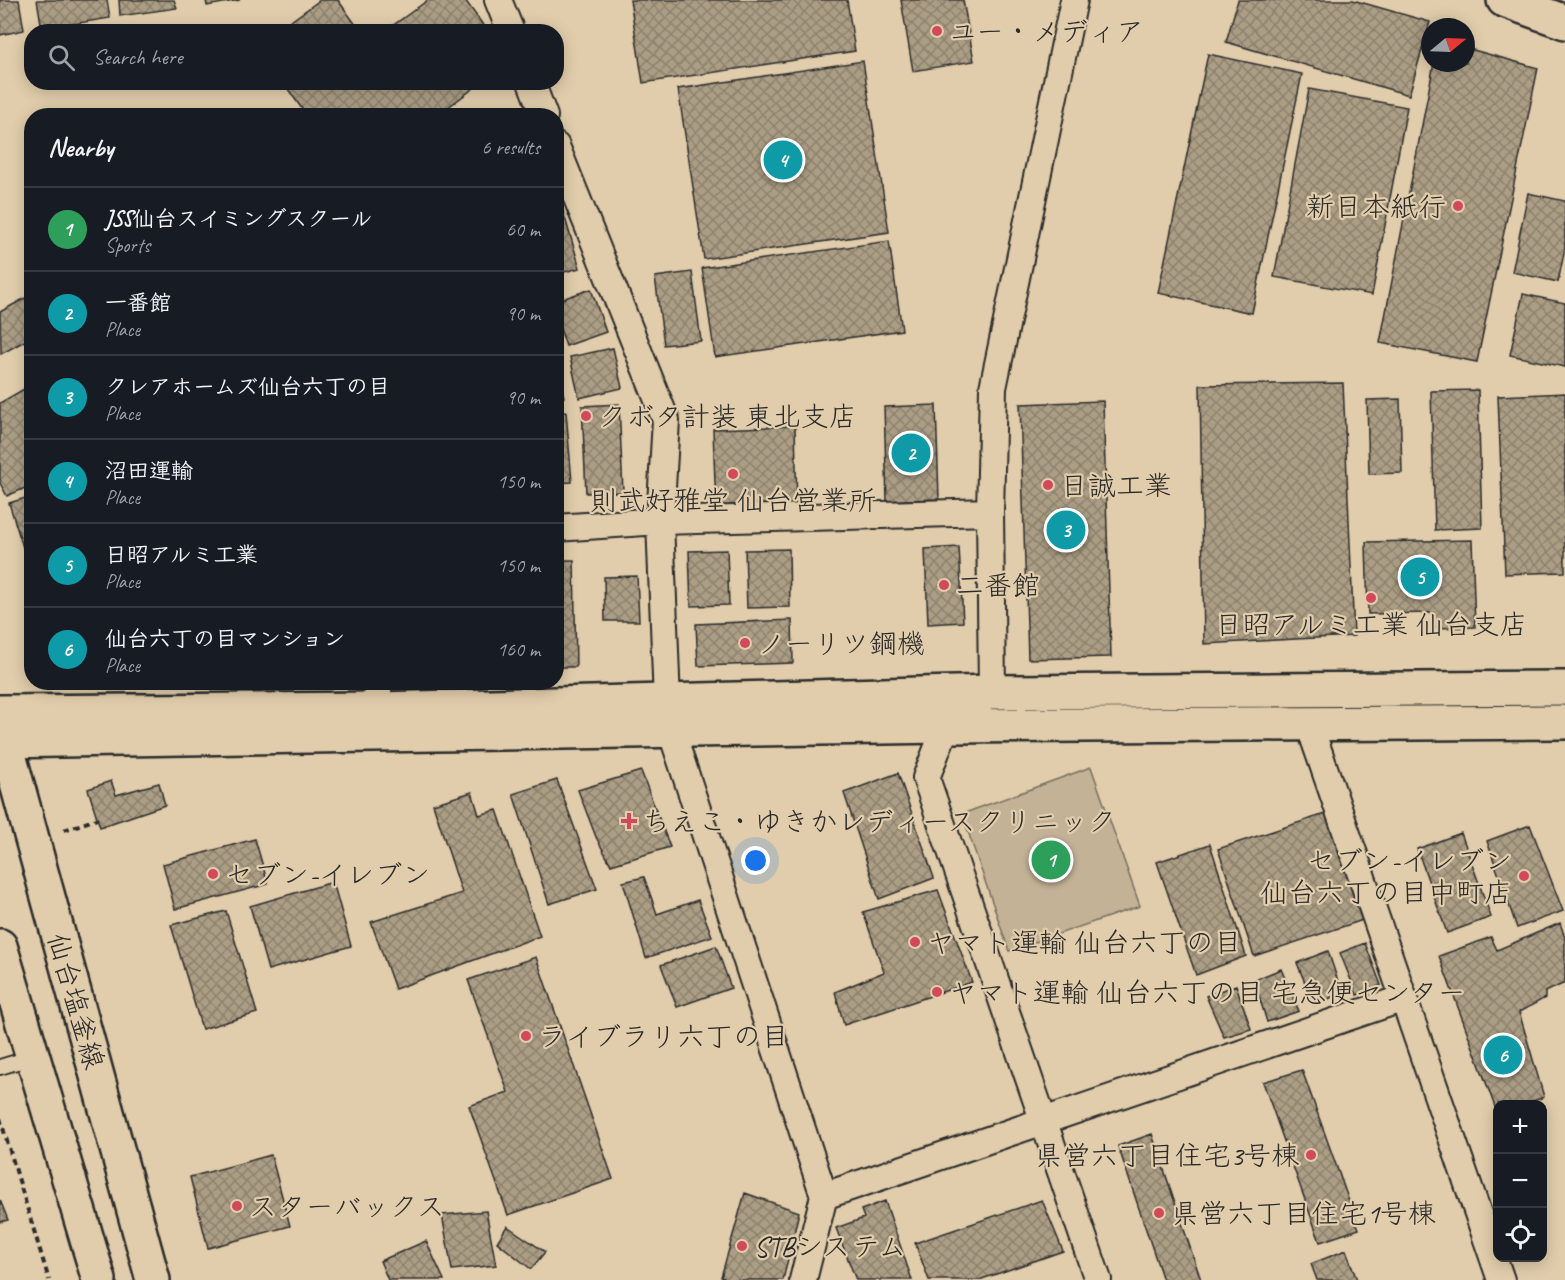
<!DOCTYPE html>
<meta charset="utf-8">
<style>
:root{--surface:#171b24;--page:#20242c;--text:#f1f3f6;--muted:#9ea1a6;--line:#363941;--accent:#db2777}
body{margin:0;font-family:Caveat,"Klee One",sans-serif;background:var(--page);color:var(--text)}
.controls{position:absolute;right:18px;bottom:18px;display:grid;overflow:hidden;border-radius:12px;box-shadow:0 3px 15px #0003}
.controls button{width:54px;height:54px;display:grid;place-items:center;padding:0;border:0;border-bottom:2px solid var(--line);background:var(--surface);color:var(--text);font:30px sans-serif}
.compass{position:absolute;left:1421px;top:18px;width:54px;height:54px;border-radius:50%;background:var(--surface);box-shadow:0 3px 15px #0003;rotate:71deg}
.you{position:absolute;left:756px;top:861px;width:21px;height:21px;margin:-15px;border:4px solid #fff;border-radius:50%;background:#1a73e8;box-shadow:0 0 0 9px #1a73e833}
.badge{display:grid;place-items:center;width:39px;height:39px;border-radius:50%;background:var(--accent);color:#fff;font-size:20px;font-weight:700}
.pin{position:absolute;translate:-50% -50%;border:3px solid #fff;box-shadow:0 2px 6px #0006}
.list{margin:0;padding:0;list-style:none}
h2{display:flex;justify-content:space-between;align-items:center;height:78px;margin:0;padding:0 24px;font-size:26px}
h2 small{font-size:20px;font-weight:400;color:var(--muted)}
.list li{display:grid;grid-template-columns:39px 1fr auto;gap:18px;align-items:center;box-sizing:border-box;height:84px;padding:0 24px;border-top:2px solid var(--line)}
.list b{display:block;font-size:22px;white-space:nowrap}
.list p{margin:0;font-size:20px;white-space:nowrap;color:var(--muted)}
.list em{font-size:20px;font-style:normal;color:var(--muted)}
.icon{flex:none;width:33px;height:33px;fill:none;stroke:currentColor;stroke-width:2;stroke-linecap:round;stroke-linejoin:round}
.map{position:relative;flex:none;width:1565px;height:1280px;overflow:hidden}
.search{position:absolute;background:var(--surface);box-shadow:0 3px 15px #0003;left:24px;top:24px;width:540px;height:66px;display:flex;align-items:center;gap:15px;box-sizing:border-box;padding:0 21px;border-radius:24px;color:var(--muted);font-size:22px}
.panel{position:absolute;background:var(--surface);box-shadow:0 3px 15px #0003;left:24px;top:108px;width:540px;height:582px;border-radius:24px}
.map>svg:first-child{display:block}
.pitch{fill:#c3b296;stroke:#776e60;stroke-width:1.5}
.building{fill:url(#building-cross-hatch);stroke:#2b2b2b;stroke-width:1.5}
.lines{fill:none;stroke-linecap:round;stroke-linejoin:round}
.lane-casing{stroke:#2b2b2b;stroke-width:18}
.street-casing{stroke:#2b2b2b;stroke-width:30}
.secondary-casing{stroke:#2b2b2b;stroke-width:38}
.primary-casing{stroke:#2b2b2b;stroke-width:38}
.path{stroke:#2b2b2b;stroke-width:4;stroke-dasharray:6 4.5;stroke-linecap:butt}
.lane{stroke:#e1cdab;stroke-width:14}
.street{stroke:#e1cdab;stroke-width:26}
.secondary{stroke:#e1cdab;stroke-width:33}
.primary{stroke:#e1cdab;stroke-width:33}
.poi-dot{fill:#d1495b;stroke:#e1cdab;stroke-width:2}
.labels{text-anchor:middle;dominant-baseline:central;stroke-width:4.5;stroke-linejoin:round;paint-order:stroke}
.poi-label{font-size:28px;fill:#2b2b2b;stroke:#e1cdab;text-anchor:start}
.street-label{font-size:28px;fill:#2b2b2b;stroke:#e1cdab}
</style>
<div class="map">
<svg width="1565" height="1280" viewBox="0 0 1565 1280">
<defs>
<pattern id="building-cross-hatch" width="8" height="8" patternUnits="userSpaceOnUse" patternTransform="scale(1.5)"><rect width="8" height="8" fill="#ac9e85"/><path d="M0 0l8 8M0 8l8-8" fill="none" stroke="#8c816d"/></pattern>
</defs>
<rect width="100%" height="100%" fill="#e1cdab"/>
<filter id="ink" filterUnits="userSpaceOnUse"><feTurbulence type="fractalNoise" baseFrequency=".0167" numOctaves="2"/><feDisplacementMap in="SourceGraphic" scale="12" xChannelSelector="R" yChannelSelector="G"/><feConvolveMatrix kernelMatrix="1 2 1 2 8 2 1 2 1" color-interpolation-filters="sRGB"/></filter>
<g filter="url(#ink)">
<!-- pitch -->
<path class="pitch" d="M1091,767l49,139 -131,45 -47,-137z"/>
<!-- building -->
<path class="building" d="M0,0h19l5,30 -24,5z
M37,0h70l3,18 -68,11z
M119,0h55l3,8 -57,8z
M206,0h34l-33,6z
M320,0h18l23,32h-85z
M428,0h37l23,32h-104z
M630,0h217l8,51 -212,32z
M901,0h62l11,61 -61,10z
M1238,0h115l77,22 -21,73 -183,-53z
M1466,48l72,20 -61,294 -97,-19 54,-280h32z
M1208,54l94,20 -50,239 -94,-20z
M863,61l26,171 -185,27 -26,-170z
M283,82h199l-46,34h-129z
M1309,89l98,18 -35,188 -98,-18z
M1528,193l37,8v47l-7,34 -46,-10z
M562,208l18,60 -24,6v-65z
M889,241l13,89 -187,27 -13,-89z
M692,272l9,69 -37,4 -9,-68z
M591,289l15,43 -40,14 -10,-29v-16z
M1523,294l42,9v64l-55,-12z
M29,296l3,3v38l-31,17 -1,-42z
M613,348l9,40 -43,10 -9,-41z
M556,362l8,35 -8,2z
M1343,383l11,253 -150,8 -4,-259z
M24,389l8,14v82l-25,11 -7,-13v-80z
M1478,390l4,138 -47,2 -4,-139z
M1565,393v179l-60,2 -7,-178z
M1400,399l2,74 -33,1 -2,-74z
M1103,401l8,256 -83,2 -8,-255z
M619,404l4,88 -37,1 -4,-87z
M936,405l3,94 -52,2 -3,-94z
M566,412l6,70 -16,1v-70z
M795,426l2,80 -81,3 -3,-80z
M32,496v80l-23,-73z
M1472,540l3,87 -41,1v-15l-66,1 -2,-72z
M959,547l4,75 -35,2 -3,-75z
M789,549l1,58 -43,1 -2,-58z
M727,550l2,55 -38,1 -2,-55z
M556,560h18l2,107h-20z
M637,576l2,45h-34l-1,-44z
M792,620l1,43 -95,3 -2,-42z
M641,771l29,76 -59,18 -15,-28 -18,-47z
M898,773l36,105 -55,21 -35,-106z
M557,780l40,109 -48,15 -36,-110z
M111,781l5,14 43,-12 6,22 -65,22 -12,-38z
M472,792l7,23 18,-5 43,126 -145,53 -24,-67 91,-29 -29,-89z
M1328,813l38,106 -112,37 -36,-107z
M1530,825l33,86 -46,17 -30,-87z
M1461,833l30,84 -44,16 -30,-84z
M255,839l13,45 -93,25 -12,-45z
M1210,844l36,112 -50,19 -39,-113z
M644,877l13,37 41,-14 14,36 -66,22 -23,-76z
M333,882l18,64 -83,24 -18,-64z
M938,890l34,92 -128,43 -9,-33 49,-20 -21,-60z
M226,911l31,102 -55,16 -31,-104z
M1560,923l5,15v45l-20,9v6l-26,14 25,85 -19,7h-27v11l-59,-159 52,-19 6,13z
M1365,943l16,42 -24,10 -17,-42z
M716,946l15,42 -54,19 -16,-42z
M1328,951l14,42 -28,12 -17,-42z
M536,957l77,222 -105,36 -39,-109 39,-14 -40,-112z
M1281,969l18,42 -32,11 -13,-42z
M1236,985l15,44 -27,8 -18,-41z
M1302,1070l57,159 -39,13 -57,-160z
M1152,1134l49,146h-38l-45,-134z
M271,1155l19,71 -82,22 -18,-71z
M745,1193l54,19 -16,68h-54l-8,-3z
M0,1200l8,20 -8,2z
M1042,1200l21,51 -84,29h-50l-14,-37z
M885,1201l27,79h-56l-20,-52 28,-10 -3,-8z
M486,1211l10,54 -44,5 -10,-55z
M507,1226l38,26 -14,17 -34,-27z
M426,1241l18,39h-56l-8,-19z
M1346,1250l11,30h-40l-6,-16z"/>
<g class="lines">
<!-- lane casing -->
<g class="lane-casing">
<path id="lane" d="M0,1067l33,-10"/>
</g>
<!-- street casing -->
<g class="street-casing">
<path id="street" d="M498,0l13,32
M1074,0l-81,388 -3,124 2,180 -46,34 -20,52 172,502
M531,82l13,34
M556,146l110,274 -6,101 7,182
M556,528l104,-7 330,-9
M378,709v-27
M1309,724l192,556
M671,730l153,466 -21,84
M824,1196l580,-198"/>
</g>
<!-- secondary casing -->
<g class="secondary-casing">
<path id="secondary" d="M1504,0l61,22
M0,712l378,-3 614,-17 573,-4
M0,741l946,-15 619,-4"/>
</g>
<!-- primary casing -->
<g class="primary-casing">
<path id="primary" d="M0,722l153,558
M0,946l99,334"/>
</g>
<!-- path -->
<path class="path" d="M64,830l33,-11
M0,1118l49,162"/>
<!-- lane -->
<use href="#lane" class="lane"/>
<!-- street -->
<use href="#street" class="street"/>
<!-- secondary -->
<use href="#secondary" class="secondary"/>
<!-- primary -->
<use href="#primary" class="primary"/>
</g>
</g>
<!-- markers -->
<g class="poi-dot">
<circle cx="937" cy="31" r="6"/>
<circle cx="1458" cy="206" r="6"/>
<circle cx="586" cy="416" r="6"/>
<circle cx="733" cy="474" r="6"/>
<circle cx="1048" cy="485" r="6"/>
<circle cx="944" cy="585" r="6"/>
<circle cx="1371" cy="598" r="6"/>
<circle cx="745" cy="643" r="6"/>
<path d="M626 812h6v6h6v6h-6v6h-6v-6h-6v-6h6z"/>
<circle cx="213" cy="874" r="6"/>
<circle cx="1524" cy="876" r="6"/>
<circle cx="915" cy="942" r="6"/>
<circle cx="937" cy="992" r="6"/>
<circle cx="526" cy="1036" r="6"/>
<circle cx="1311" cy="1155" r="6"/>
<circle cx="237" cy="1206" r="6"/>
<circle cx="1159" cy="1213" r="6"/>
<circle cx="742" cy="1246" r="6"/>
</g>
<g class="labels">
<!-- poi labels -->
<g class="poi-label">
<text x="949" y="31">ユー・メディア</text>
<text x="1446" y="206" text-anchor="end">新日本紙行</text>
<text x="598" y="416">クボタ計装 東北支店</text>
<text x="1060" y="485">日誠工業</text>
<text x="733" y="500" text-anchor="middle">則武好雅堂 仙台営業所</text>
<text x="956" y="585">二番館</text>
<text x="1371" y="624" text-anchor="middle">日昭アルミ工業 仙台支店</text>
<text x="757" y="643">ノーリツ鋼機</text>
<text x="642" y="821">ちえこ・ゆきかレディースクリニック</text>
<text x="1512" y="860" text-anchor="end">セブン-イレブン<tspan x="1512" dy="32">仙台六丁の目中町店</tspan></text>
<text x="225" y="874">セブン-イレブン</text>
<text x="927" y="942">ヤマト運輸 仙台六丁の目</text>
<text x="949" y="992">ヤマト運輸 仙台六丁の目 宅急便センター</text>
<text x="538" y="1036">ライブラリ六丁の目</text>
<text x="1299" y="1155" text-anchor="end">県営六丁目住宅3号棟</text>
<text x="249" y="1206">スターバックス</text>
<text x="1171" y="1213">県営六丁目住宅1号棟</text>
<text x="754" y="1246">STBシステム</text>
</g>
<!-- street labels -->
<g class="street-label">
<text transform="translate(76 1001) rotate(74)">仙台塩釜線</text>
</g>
</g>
</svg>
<div class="controls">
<button>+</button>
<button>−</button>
<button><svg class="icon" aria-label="locate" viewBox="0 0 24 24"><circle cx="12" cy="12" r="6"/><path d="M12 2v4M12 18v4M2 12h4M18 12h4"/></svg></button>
</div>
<svg class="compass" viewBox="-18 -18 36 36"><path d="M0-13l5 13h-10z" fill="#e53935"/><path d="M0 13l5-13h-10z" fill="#9ea1a6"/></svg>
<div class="you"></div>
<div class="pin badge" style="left:1051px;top:860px;background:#2e9e5b">1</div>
<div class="pin badge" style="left:911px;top:453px;background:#0f9aa8">2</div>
<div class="pin badge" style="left:1066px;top:530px;background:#0f9aa8">3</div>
<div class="pin badge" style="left:783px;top:160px;background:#0f9aa8">4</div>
<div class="pin badge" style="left:1420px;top:577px;background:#0f9aa8">5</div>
<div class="pin badge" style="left:1503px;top:1055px;background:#0f9aa8">6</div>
<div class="search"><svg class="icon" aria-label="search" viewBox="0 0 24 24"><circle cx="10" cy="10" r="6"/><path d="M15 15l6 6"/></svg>Search here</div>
<section class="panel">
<h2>Nearby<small>6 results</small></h2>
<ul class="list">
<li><span class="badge" style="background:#2e9e5b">1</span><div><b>JSS仙台スイミングスクール</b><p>Sports</p></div><em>60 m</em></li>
<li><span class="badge" style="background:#0f9aa8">2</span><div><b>一番館</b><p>Place</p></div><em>90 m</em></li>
<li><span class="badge" style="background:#0f9aa8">3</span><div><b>クレアホームズ仙台六丁の目</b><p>Place</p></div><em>90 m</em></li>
<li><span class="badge" style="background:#0f9aa8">4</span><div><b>沼田運輸</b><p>Place</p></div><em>150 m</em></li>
<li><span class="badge" style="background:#0f9aa8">5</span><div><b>日昭アルミ工業</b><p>Place</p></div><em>150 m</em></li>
<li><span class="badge" style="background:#0f9aa8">6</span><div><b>仙台六丁の目マンション</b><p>Place</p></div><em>160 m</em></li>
</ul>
</section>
</div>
